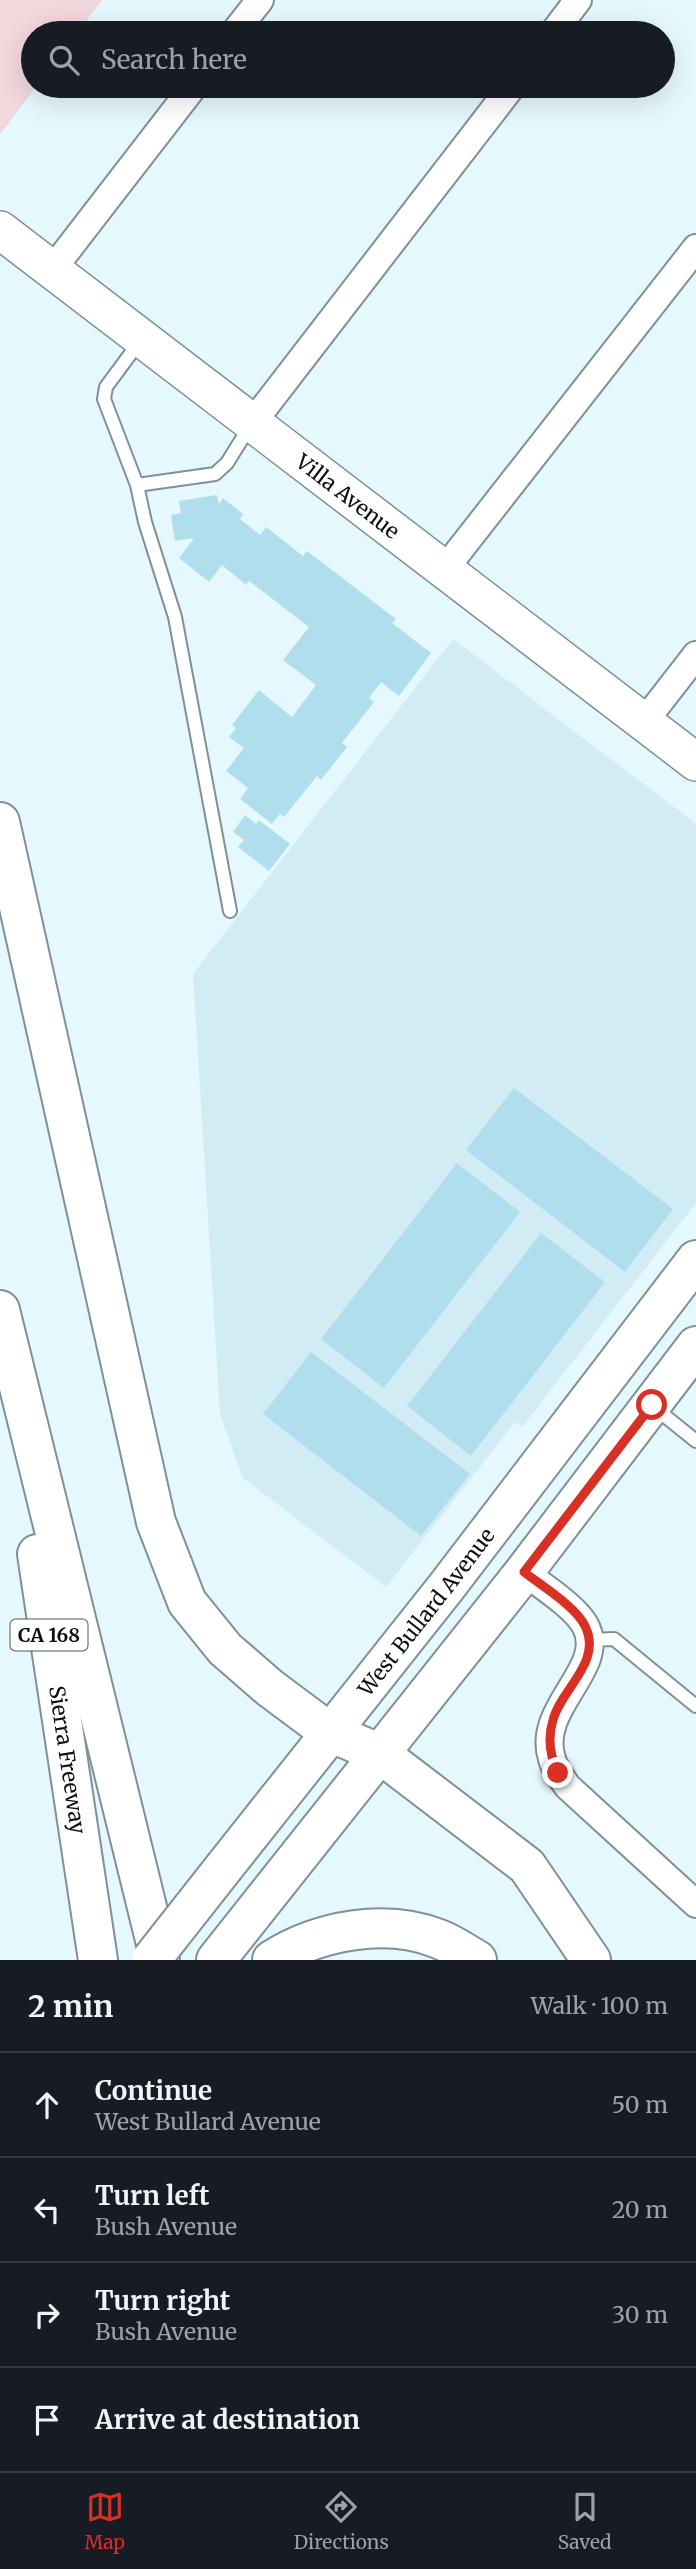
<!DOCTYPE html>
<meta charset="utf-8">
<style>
:root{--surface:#171b24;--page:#20242c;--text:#f1f3f6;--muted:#9ea1a6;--line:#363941;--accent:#d93025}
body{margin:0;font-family:Merriweather,serif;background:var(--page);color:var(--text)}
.stop{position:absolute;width:21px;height:21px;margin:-16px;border:5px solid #d93025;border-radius:50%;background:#fff}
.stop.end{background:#d93025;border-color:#fff;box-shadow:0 2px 7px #0008}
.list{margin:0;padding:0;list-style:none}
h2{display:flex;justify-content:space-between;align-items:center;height:91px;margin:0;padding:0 28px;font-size:30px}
h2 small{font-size:23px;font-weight:400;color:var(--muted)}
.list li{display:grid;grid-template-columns:46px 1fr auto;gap:21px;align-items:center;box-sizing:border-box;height:105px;padding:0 28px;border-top:2px solid var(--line)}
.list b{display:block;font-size:26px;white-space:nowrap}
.list p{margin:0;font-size:23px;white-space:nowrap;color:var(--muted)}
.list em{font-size:23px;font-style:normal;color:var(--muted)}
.icon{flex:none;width:38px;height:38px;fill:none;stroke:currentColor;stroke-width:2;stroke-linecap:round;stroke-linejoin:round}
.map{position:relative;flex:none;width:696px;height:1960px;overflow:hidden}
.search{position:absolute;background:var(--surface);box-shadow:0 7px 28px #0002;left:21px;right:21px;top:21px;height:77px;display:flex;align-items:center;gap:18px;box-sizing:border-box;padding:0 24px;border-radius:38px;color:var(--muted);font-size:26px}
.sheet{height:511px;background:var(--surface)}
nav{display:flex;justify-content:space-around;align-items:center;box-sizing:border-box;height:98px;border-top:2px solid var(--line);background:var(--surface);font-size:19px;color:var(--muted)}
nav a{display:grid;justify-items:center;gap:4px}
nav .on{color:var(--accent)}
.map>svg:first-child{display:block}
.built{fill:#d1ecf5}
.green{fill:#f2d7dd}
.building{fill:#b1deed}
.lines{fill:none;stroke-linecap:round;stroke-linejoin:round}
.service-casing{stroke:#7f9096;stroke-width:16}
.minor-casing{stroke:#7f9096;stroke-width:30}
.secondary-casing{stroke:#7f9096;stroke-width:40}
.primary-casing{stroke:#7f9096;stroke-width:42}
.motorway-casing{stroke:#7f9096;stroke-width:42}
.service{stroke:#fff;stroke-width:12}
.minor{stroke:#fff;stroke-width:26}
.secondary{stroke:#fff;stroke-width:37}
.primary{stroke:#fff;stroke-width:38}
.motorway{stroke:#fff;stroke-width:38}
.primary-bridge-casing{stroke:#7f9096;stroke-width:42;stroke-linecap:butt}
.primary-bridge{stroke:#fff;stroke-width:38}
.route{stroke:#d93025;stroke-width:9}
.labels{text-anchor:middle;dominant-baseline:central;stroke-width:5;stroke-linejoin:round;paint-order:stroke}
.shield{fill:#fff;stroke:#535859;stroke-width:2}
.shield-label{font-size:19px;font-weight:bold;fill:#091012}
.street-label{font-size:21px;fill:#091012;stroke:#fff}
</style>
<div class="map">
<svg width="696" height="1960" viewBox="0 0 696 1960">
<rect width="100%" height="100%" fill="#e5f8fe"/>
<!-- built -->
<path class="built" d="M453,639l243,185v379l-174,224 -7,-5 -129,165 -144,-110 -22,-64 -27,-439z"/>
<!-- green -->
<path class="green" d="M0,0h102l-25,33h-44v53h4l-37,48z"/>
<!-- building -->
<path class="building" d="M217,495l2,9 4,-6 20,16 -3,5 20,16 6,-8 37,29 4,-5 89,68 -4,4 39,30 -32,43 -18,-14 -12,16 5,4 -32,41 5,4 -26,33 -4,-4 -33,41 -4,-3 -8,10 -32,-25 8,-11 -22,-17 18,-23 -15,-11 7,-9 -4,-3 27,-35 33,27 24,-32 -33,-25 26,-33 -60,-46 -3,4 -24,-20 -13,17 -30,-24 15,-20 -19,3 -4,-26 10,-2 -2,-12z
M245,815l11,9 3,-4 31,24 -21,27 -31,-24 6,-7 -11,-8z
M514,1088l159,121 -48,63 -159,-122z
M457,1163l63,49 -136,176 -63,-49z
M541,1233l64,49 -134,174 -64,-50z
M311,1352l159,122 -49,62 -158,-122z"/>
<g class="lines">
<!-- service casing -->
<g class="service-casing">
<path id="service" d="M140,341l-34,46 -2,12 33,86 78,-11 12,-11 23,-37
M137,485l8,37 30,95 55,294
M655,1408l41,33
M589,1640l25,-1 82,67"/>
</g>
<!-- minor casing -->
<g class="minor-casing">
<path id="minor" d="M234,33l26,-33
M553,33l25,-33
M52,270l142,-184
M253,422l259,-336
M444,570l252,-322
M644,722l52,-67
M524,1572c18,14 50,34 61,53 24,43 -50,82 -33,134 3,11 10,20 16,28l128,117"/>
</g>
<!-- secondary casing -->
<g class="secondary-casing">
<g id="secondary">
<path id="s1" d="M0,230l696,532"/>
</g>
</g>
<!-- primary casing -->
<g class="primary-casing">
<g id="primary">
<path id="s2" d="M225,1866l222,-280 249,-326"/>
<path d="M216,1960l308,-388 172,-226"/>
</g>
</g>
<!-- motorway casing -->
<g class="motorway-casing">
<g id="motorway">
<path d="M0,822l156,700 31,80 38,47 45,39 59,44 50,21 148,113 64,94"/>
<path d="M0,1310l160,650"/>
<path id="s3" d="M37,1554l61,406"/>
<path d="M272,1960c47,-30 114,-42 167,-21 13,5 26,14 38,21"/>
</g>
</g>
<!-- service -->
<use href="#service" class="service"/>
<!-- minor -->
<use href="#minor" class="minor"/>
<!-- secondary -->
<use href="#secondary" class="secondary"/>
<!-- primary -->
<use href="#primary" class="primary"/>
<!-- motorway -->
<use href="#motorway" class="motorway"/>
<!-- primary-bridge casing -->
<g class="primary-bridge-casing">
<path id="primary-bridge" d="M151,1960l74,-94"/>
</g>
<!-- primary-bridge -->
<use href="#primary-bridge" class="primary-bridge"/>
</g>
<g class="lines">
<!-- route -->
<path class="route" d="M558,1773c-8,-17 -11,-34 -5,-53 8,-31 50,-58 32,-94 -9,-19 -43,-40 -61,-54l128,-167"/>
</g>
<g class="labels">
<!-- shield labels -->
<rect class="shield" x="10.5" y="1619.5" width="77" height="31" rx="5"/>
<g class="shield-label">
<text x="49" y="1635">CA 168</text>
</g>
<!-- street labels -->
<g class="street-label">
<text stroke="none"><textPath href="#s1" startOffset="438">Villa Avenue</textPath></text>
<text stroke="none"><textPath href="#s2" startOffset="324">West Bullard Avenue</textPath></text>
<text stroke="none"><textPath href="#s3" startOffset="208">Sierra Freeway</textPath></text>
</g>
</g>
</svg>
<div class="stop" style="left:652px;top:1405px"></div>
<div class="stop end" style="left:558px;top:1773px"></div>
<div class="search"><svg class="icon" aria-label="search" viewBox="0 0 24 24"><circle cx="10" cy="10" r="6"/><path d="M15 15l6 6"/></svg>Search here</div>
</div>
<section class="sheet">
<h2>2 min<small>Walk · 100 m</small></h2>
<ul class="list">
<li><svg class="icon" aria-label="ahead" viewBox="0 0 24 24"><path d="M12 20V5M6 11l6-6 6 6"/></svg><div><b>Continue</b><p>West Bullard Avenue</p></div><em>50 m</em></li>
<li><svg class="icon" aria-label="left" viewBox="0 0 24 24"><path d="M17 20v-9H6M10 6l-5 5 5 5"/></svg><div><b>Turn left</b><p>Bush Avenue</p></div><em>20 m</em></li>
<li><svg class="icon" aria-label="right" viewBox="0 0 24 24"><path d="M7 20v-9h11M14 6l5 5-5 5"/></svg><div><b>Turn right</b><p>Bush Avenue</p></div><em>30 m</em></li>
<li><svg class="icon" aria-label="arrive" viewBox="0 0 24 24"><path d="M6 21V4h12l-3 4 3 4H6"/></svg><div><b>Arrive at destination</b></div></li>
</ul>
</section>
<nav>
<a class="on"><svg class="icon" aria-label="map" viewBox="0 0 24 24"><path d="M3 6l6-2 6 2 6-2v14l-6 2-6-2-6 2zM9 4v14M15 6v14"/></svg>Map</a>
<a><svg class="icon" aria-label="directions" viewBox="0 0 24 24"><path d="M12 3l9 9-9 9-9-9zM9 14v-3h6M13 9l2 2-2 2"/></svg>Directions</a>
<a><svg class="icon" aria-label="saved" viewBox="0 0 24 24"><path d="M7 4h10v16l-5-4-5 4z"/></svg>Saved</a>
</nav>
